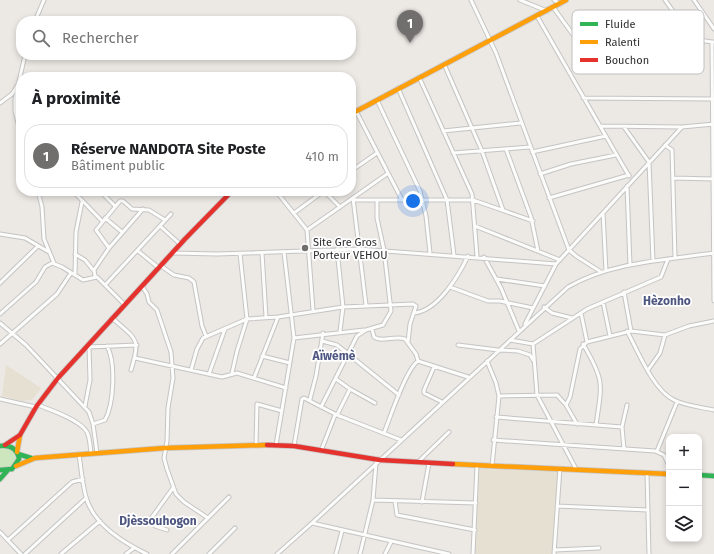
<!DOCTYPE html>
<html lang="fr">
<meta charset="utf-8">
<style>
:root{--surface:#fff;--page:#f6f6f6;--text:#202124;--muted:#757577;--line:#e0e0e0;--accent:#706f6e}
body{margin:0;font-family:"Fira Sans",sans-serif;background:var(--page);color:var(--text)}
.controls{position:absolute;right:12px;bottom:12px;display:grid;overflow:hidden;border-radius:8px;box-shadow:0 2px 6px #0003}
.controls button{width:36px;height:36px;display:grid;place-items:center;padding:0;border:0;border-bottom:1px solid var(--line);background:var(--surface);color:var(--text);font:20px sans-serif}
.you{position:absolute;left:413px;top:201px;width:14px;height:14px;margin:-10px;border:3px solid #fff;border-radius:50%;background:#1a73e8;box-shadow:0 0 0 6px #1a73e833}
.badge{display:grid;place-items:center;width:26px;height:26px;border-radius:50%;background:var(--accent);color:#fff;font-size:13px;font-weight:700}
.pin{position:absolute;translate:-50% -33px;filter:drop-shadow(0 1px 2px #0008)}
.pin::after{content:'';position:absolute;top:21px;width:14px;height:12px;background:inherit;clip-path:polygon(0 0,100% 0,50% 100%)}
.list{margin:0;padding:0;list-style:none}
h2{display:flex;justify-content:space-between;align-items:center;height:52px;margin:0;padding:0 16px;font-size:17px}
h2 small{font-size:13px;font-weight:400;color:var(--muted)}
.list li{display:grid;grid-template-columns:26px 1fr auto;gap:12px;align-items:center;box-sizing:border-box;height:64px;margin:0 8px 8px;padding:0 8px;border:1px solid var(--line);border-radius:16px}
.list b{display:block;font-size:15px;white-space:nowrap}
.list p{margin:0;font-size:13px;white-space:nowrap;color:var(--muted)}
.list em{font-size:13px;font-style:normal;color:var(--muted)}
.icon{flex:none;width:22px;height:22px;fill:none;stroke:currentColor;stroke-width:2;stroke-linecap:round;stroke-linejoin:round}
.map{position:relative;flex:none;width:714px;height:554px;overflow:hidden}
.search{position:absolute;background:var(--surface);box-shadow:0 2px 6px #0003;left:16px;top:16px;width:340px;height:44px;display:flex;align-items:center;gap:10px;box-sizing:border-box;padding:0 14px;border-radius:16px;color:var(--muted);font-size:15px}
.panel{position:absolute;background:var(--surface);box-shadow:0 2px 6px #0003;left:16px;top:72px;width:340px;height:124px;border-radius:16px}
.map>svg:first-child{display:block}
.education{fill:#e6e0d3}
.green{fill:#cee6be}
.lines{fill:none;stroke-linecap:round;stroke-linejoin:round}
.street-casing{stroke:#c5c4c5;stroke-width:5}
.fast-casing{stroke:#c5c4c5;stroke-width:6}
.slow-casing{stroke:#c5c4c5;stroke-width:6}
.jam-casing{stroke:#c5c4c5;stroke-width:6}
.street{stroke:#fcfcfb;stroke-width:3}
.fast{stroke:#30b455;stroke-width:4.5}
.slow{stroke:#ff9f0a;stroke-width:4.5}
.jam{stroke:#e5322d;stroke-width:4.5}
.poi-dot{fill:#706f6e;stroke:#fff;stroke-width:1.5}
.labels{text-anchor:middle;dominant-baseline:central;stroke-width:3.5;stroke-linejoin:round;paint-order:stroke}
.poi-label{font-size:11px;fill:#2e2e2e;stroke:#fff;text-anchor:start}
.neighbourhood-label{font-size:12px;font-weight:bold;fill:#4d5680;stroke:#fff}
.key{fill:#fff;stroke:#c0c0c0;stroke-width:1}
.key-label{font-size:11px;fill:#2e2e2e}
</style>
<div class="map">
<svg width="714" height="554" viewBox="0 0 714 554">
<rect width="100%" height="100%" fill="#ece8e4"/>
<!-- education -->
<path class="education" d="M6,365l35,23 -9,12 -11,1 -19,-5z
M478,469l80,2 -5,83h-78z"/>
<!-- green -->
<path class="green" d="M4,448l8,2 4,9 -5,9h-11v-19z"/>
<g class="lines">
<!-- street casing -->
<g class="street-casing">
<path id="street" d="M471,0l25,53 73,197 7,6 25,16
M520,0l27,11
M554,0l6,4
M665,0l28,39
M694,0l20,29
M553,7l26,36 10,3
M592,13l73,22 47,7
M537,16l63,110 82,1 32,-3
M35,21l9,-21
M714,42h-2l2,259
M444,64l38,87 21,59
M419,77l53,117 5,62
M398,88l49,112 7,55
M583,98l130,1
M377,100l43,91 6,25 4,37
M0,103l12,-9 5,-8
M356,111l46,89
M600,126l29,50
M624,127l25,35 4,99
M443,131l78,-8
M21,135l-6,-24v-12l10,-44
M665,145l7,5 3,108
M506,149l25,68 7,34
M532,152l74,-16
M453,153l77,-6
M351,171l26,-18
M540,174l31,-10 45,-9
M673,178l41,1
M627,186l3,79
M38,191l4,16 2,32 10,24
M100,191l15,15
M276,191l31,39 6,80
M324,191l16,16
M74,192l28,29
M353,198l13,107
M549,198l80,-23
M353,200h120l60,21
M294,213l30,-22
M603,213l3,58
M105,218l17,14
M160,226l20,18
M475,226l85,34
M307,230l80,-56
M0,234l25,4 24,14
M109,248l-13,-18 24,-29h3l9,8 17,1 16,10
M337,249l6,58 -3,24
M138,251l21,17
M173,253l44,1 142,-5 197,15
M262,253l4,64
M75,254l10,6 9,11
M484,257l17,31 18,43
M161,266l13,9 15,3 5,4 8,44 4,10
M75,274l1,-42 6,-30
M95,276l-1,-6 15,-22 34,-39
M497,279l48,7
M0,283l38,-37
M106,284l65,-70
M142,286l5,8 2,8 8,8 14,42 2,26 -5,30 -1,33 -3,17 3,11 9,25 8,8 24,16
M450,287l38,14h12l33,7
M624,292l7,39
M603,302l7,34
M544,307l8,6 20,5
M414,313c24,-2 45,-38 54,-57
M581,313l6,29
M0,314l36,-32 9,-15 7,-4 10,4 21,13 14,-3 28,28
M112,318c25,22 29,20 19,52
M0,323l26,22 63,67 4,12 4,29
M525,324l31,-60 126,-137
M372,329l2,8c8,6 21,-2 31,2l11,15 2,7
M627,331c11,20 26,59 47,69 12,6 27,7 40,10
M294,338l70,-8
M510,340l23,4 54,-35 74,-32 7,-18
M322,341l15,4 62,50
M0,344l57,-50 14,-21
M533,344l4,51 39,74
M583,344c22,37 19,40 13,81
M458,345l40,5 20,1 12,4 3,5
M88,347l49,-2
M262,356l28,7
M135,358l87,19 15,-4 49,15
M418,361l50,16
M487,361l9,22 3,13 -7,70
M434,367l-10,23v3l18,9
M191,370l6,-21 6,-11 44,-19 31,-2 65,-10 70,-3 3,2 -6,18 -2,18
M648,370l12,-17 5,-18
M232,373l5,-22 10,-32 -7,-65
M209,374l16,-45
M254,378l24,-61
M336,379l14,10 -13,26
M350,389l25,14
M499,396l58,-1 9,10 11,19
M0,399l36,8
M310,399l6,-23 7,-43
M38,405c13,5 42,15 49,27 3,6 3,14 4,21
M566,405l4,-8 10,-48 7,-7 44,-11 34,4 24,-9 25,-5
M85,406l5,-26 -1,-33
M321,407l36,-71 9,-6 17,-5 8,-14 -7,-61 -7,-32v-17
M496,417l126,10
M93,424l12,-4c9,-16 11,-58 2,-74
M384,433c6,-15 22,-64 34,-72
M493,440l162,11 9,4 5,11
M256,444l1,-40 25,7
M276,445l18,-107 -10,-86
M294,446l8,-47 2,-1 33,17 64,25
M624,449l-2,-22 5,-22
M321,451l14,-36
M657,451l20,-49
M79,454c2,14 3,29 7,43 7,27 38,46 61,57
M418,462l31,-30
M647,473l2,81
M373,500l103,3
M395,501l2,14 78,15
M422,502l7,-39
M557,506l91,4
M312,523l256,-236c43,-25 98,-27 146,-34
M167,530l-12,-4 -5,-6 23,-32
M0,532l21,22
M8,540l64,-58 11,-3
M555,550l44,-2
M25,554l61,-56
M61,554l39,-33
M126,554l8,-6
M172,554l57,-57
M209,554l26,-26
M277,554l35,-31 137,31
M336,554l6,-23
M360,554l13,-54 3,-37
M385,554l6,-12
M473,554l4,-89
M554,554l6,-86"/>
</g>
<!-- fast casing -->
<g class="fast-casing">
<path id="fast" d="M0,446c10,-1 17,2 19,13l-7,10 -12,1
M18,454l13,4
M699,475l15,1
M0,479l7,-8"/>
</g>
<!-- slow casing -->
<g class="slow-casing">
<path id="slow" d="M351,114l215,-114
M17,452l3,-17
M453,464l216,10
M16,466l19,-8 130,-10 102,-3"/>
</g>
<!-- jam casing -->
<g class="jam-casing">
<path id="jam" d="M5,445l15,-10 16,-28 22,-29 127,-139 47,-48
M267,445l27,1 86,14 73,4"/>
</g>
<!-- street -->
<use href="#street" class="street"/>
<!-- fast -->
<use href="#fast" class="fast"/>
<!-- slow -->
<use href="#slow" class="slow"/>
<!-- jam -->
<use href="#jam" class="jam"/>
</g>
<!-- markers -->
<circle class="poi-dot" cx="305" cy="248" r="4"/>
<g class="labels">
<!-- poi labels -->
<g class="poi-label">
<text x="313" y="242">Site Gre Gros<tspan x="313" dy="13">Porteur VEHOU</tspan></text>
</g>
<!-- neighbourhood labels -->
<g class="neighbourhood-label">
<text x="667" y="301">Hèzonho</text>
<text x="334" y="356">Aïwémè</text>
<text x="158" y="521">Djèssouhogon</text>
</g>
</g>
<!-- legend -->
<rect x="572" y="10" width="132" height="64" rx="6" class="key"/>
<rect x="580" y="22" width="18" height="4" fill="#30b455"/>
<rect x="580" y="40" width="18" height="4" fill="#ff9f0a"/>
<rect x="580" y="58" width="18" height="4" fill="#e5322d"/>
<g class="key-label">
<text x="605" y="28">Fluide</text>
<text x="605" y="46">Ralenti</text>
<text x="605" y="64">Bouchon</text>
</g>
</svg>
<div class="controls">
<button>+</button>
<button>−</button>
<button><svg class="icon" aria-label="layers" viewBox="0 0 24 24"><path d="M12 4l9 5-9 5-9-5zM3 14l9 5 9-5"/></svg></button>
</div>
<div class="you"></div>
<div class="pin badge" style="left:410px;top:43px">1</div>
<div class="search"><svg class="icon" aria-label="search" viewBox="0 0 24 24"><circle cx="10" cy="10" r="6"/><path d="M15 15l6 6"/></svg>Rechercher</div>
<section class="panel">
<h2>À proximité<small></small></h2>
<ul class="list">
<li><span class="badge">1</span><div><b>Réserve NANDOTA Site Poste</b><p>Bâtiment public</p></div><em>410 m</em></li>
</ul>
</section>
</div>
